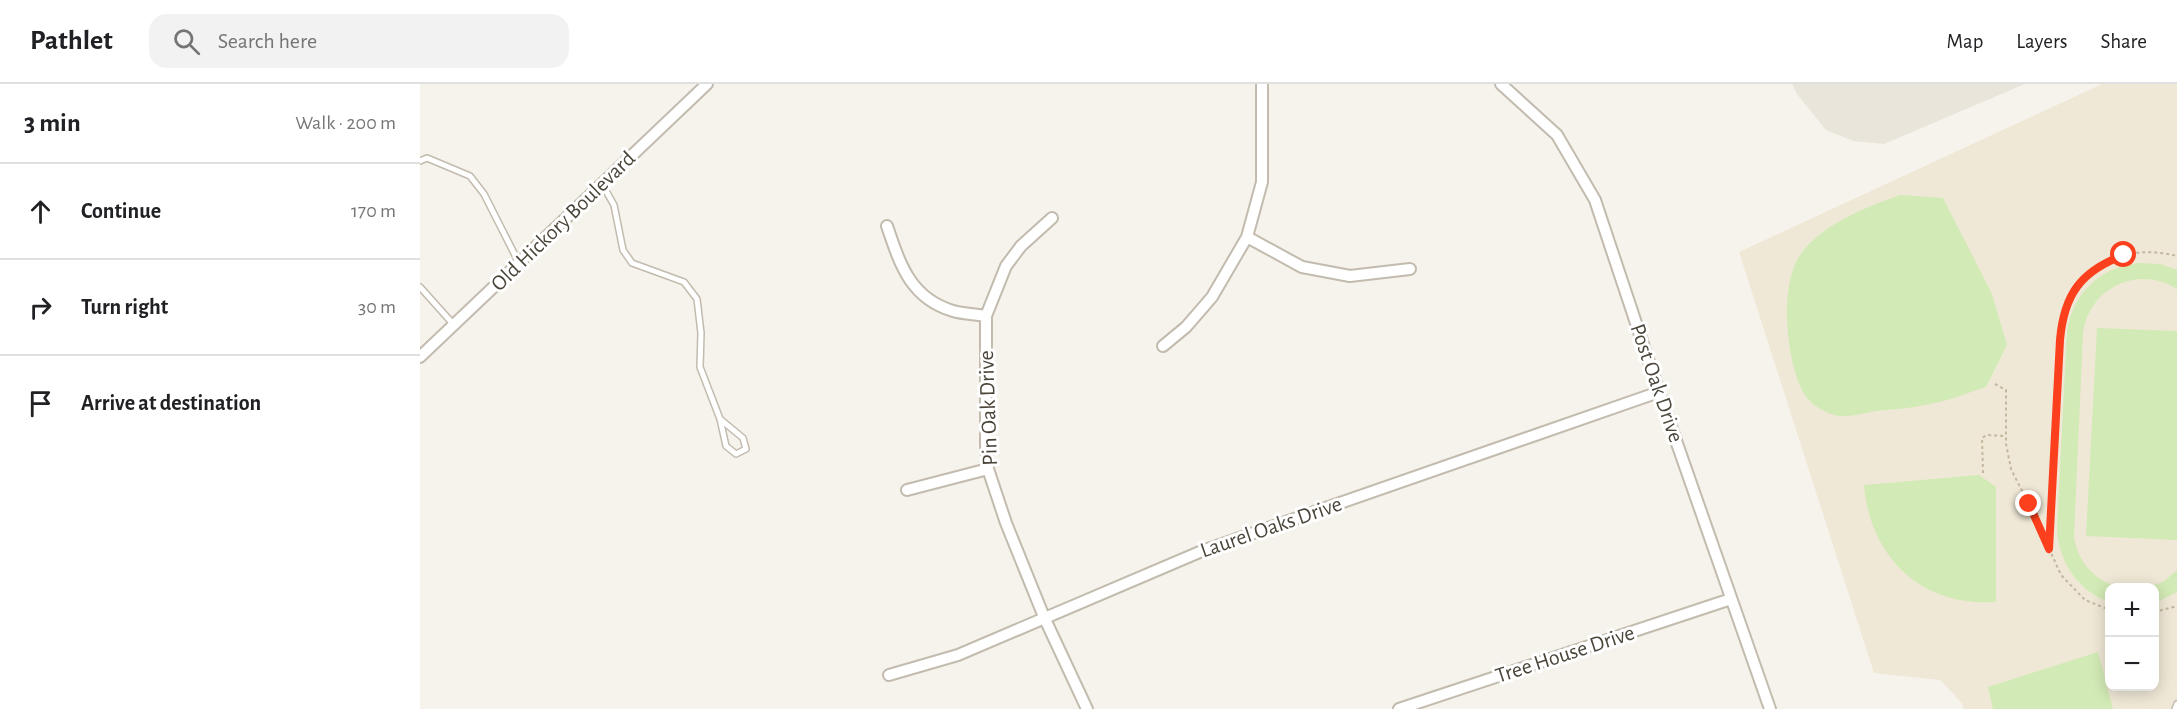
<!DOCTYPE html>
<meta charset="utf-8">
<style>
:root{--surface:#fff;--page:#f2f2f2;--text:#202124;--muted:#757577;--line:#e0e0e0}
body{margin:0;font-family:"Alegreya Sans",sans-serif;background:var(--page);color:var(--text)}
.controls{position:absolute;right:18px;bottom:18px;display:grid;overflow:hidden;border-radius:12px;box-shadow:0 3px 15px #0003}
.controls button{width:54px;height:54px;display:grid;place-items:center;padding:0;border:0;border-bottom:2px solid var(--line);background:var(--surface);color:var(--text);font:30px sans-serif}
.stop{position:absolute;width:18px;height:18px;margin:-14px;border:4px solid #fc3f1d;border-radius:50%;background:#fff}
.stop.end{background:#fc3f1d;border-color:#fff;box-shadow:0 2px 6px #0008}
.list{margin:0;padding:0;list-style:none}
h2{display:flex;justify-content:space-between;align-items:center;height:78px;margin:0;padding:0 24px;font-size:26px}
h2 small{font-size:20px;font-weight:400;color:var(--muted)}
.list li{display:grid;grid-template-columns:39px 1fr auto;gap:18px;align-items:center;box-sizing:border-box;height:96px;padding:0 24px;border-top:2px solid var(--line)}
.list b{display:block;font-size:22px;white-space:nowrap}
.list em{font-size:20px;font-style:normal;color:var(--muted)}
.icon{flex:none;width:33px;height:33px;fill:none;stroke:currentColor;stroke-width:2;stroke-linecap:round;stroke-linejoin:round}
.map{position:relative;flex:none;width:1757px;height:625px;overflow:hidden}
header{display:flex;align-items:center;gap:36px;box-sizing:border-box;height:84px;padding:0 30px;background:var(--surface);border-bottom:2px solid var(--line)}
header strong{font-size:28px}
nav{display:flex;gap:33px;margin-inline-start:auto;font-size:21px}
.search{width:420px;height:54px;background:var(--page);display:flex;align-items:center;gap:15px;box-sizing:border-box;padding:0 21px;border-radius:18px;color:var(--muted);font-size:22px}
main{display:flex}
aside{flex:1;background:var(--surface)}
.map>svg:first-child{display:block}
.residential{fill:#eae5da}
.education{fill:#efe8d6;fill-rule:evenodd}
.pitch{fill:#d2eab5}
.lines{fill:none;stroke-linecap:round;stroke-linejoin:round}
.lane-casing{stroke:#c2bbae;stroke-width:8}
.street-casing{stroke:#c2bbae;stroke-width:14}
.path{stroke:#c4b79f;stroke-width:2;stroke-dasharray:3 3;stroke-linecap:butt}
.lane{stroke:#fff;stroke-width:5}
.street{stroke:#fff;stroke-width:10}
.route{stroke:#fc3f1d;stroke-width:8}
.labels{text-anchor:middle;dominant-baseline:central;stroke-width:6;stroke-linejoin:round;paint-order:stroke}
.street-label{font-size:22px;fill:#4b4439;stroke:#fff}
</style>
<header>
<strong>Pathlet</strong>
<div class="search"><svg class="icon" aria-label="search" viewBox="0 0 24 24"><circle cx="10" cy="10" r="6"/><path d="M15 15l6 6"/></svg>Search here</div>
<nav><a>Map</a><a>Layers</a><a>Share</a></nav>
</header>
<main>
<aside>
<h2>3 min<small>Walk · 200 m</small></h2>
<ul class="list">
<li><svg class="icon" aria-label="ahead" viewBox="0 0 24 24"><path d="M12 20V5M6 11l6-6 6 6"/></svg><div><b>Continue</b></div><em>170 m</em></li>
<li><svg class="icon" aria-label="right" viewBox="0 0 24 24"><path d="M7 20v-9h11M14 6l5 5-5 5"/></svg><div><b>Turn right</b></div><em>30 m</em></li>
<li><svg class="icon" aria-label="arrive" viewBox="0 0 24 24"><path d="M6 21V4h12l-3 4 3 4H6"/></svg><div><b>Arrive at destination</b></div></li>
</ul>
</aside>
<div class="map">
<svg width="1757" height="625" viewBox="0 0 1757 625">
<rect width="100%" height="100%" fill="#f6f3ec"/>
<!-- residential -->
<path class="residential" d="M1372,0h233l-141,60 -31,-3 -27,-11 -29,-36z"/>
<!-- education -->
<path class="education" d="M1682,0h75v625h-213l-3,-7 -21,-22 -66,-7 -135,-421zM1690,504h44v98h-44z"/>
<!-- pitch -->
<path class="pitch" d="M1480,111l43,3 49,96 15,51 -21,42c-17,5 -34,13 -52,16 -19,5 -39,6 -58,8 -12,2 -25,6 -36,5 -13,-1 -32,-13 -37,-24 -17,-32 -24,-106 -3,-137 23,-32 65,-47 100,-60z
M1721,179l19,1 17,6v19c-39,-25 -89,-1 -94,45l-9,203c4,25 20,43 44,50l-8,1 -1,14c-32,-12 -51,-41 -52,-75l10,-195c5,-39 35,-67 74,-69z
M1677,244l80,3v209l-91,-4z
M1559,391l17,12v115c-75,5 -126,-45 -132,-117z
M1757,486v22l-22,11 -1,-15 -6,-1 15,-5z
M1678,568l15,57h-120l-5,-22z"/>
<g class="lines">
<!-- lane casing -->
<g class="lane-casing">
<path id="lane" d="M0,77l7,-3 43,18 14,18 35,69
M182,100l12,21 9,45 9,13 52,19 13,17 4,34 -1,34 20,52 6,27 10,8 10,-5 -3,-11 -23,-19
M0,203l34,38
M1755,625l2,-5"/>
</g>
<!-- street casing -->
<g class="street-casing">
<path id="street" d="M1081,0l56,51 38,65 64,192 111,317
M632,134l-31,28 -15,20 -20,50v129l2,24 18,54 38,94 43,92
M467,142c13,38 23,72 66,85 10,3 22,3 33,5
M827,153l55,30 48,9 60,-7
M743,262l23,-19 26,-30 35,-60 15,-55v-98
M0,273l287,-273
M487,406l81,-21
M469,591l69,-20 244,-104 457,-159
M979,625l332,-110"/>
</g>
<!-- path -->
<path class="path" d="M1575,300l11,6v54l5,25 5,10 13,25 32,71 24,25 25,10
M1563,389l-1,-35 5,-3 18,1
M1629,465l11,-209c5,-65 53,-100 117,-84
M1734,528l23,-6"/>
<!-- lane -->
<use href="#lane" class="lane"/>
<!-- street -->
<use href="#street" class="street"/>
</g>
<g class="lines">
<!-- route -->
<path class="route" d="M1609,420l20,45 11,-209c4,-46 21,-69 64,-85"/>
</g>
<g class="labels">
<!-- street labels -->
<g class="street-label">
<text transform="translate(143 137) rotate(-44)">Old Hickory Boulevard</text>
<text transform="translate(1237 299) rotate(71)">Post Oak Drive</text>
<text transform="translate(568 324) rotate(-92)">Pin Oak Drive</text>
<text transform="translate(851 443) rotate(-19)">Laurel Oaks Drive</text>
<text transform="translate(1145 570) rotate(-18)">Tree House Drive</text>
</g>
</g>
</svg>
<div class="controls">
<button>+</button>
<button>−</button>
</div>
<div class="stop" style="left:1704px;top:171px"></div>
<div class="stop end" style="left:1609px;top:420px"></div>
</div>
</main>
